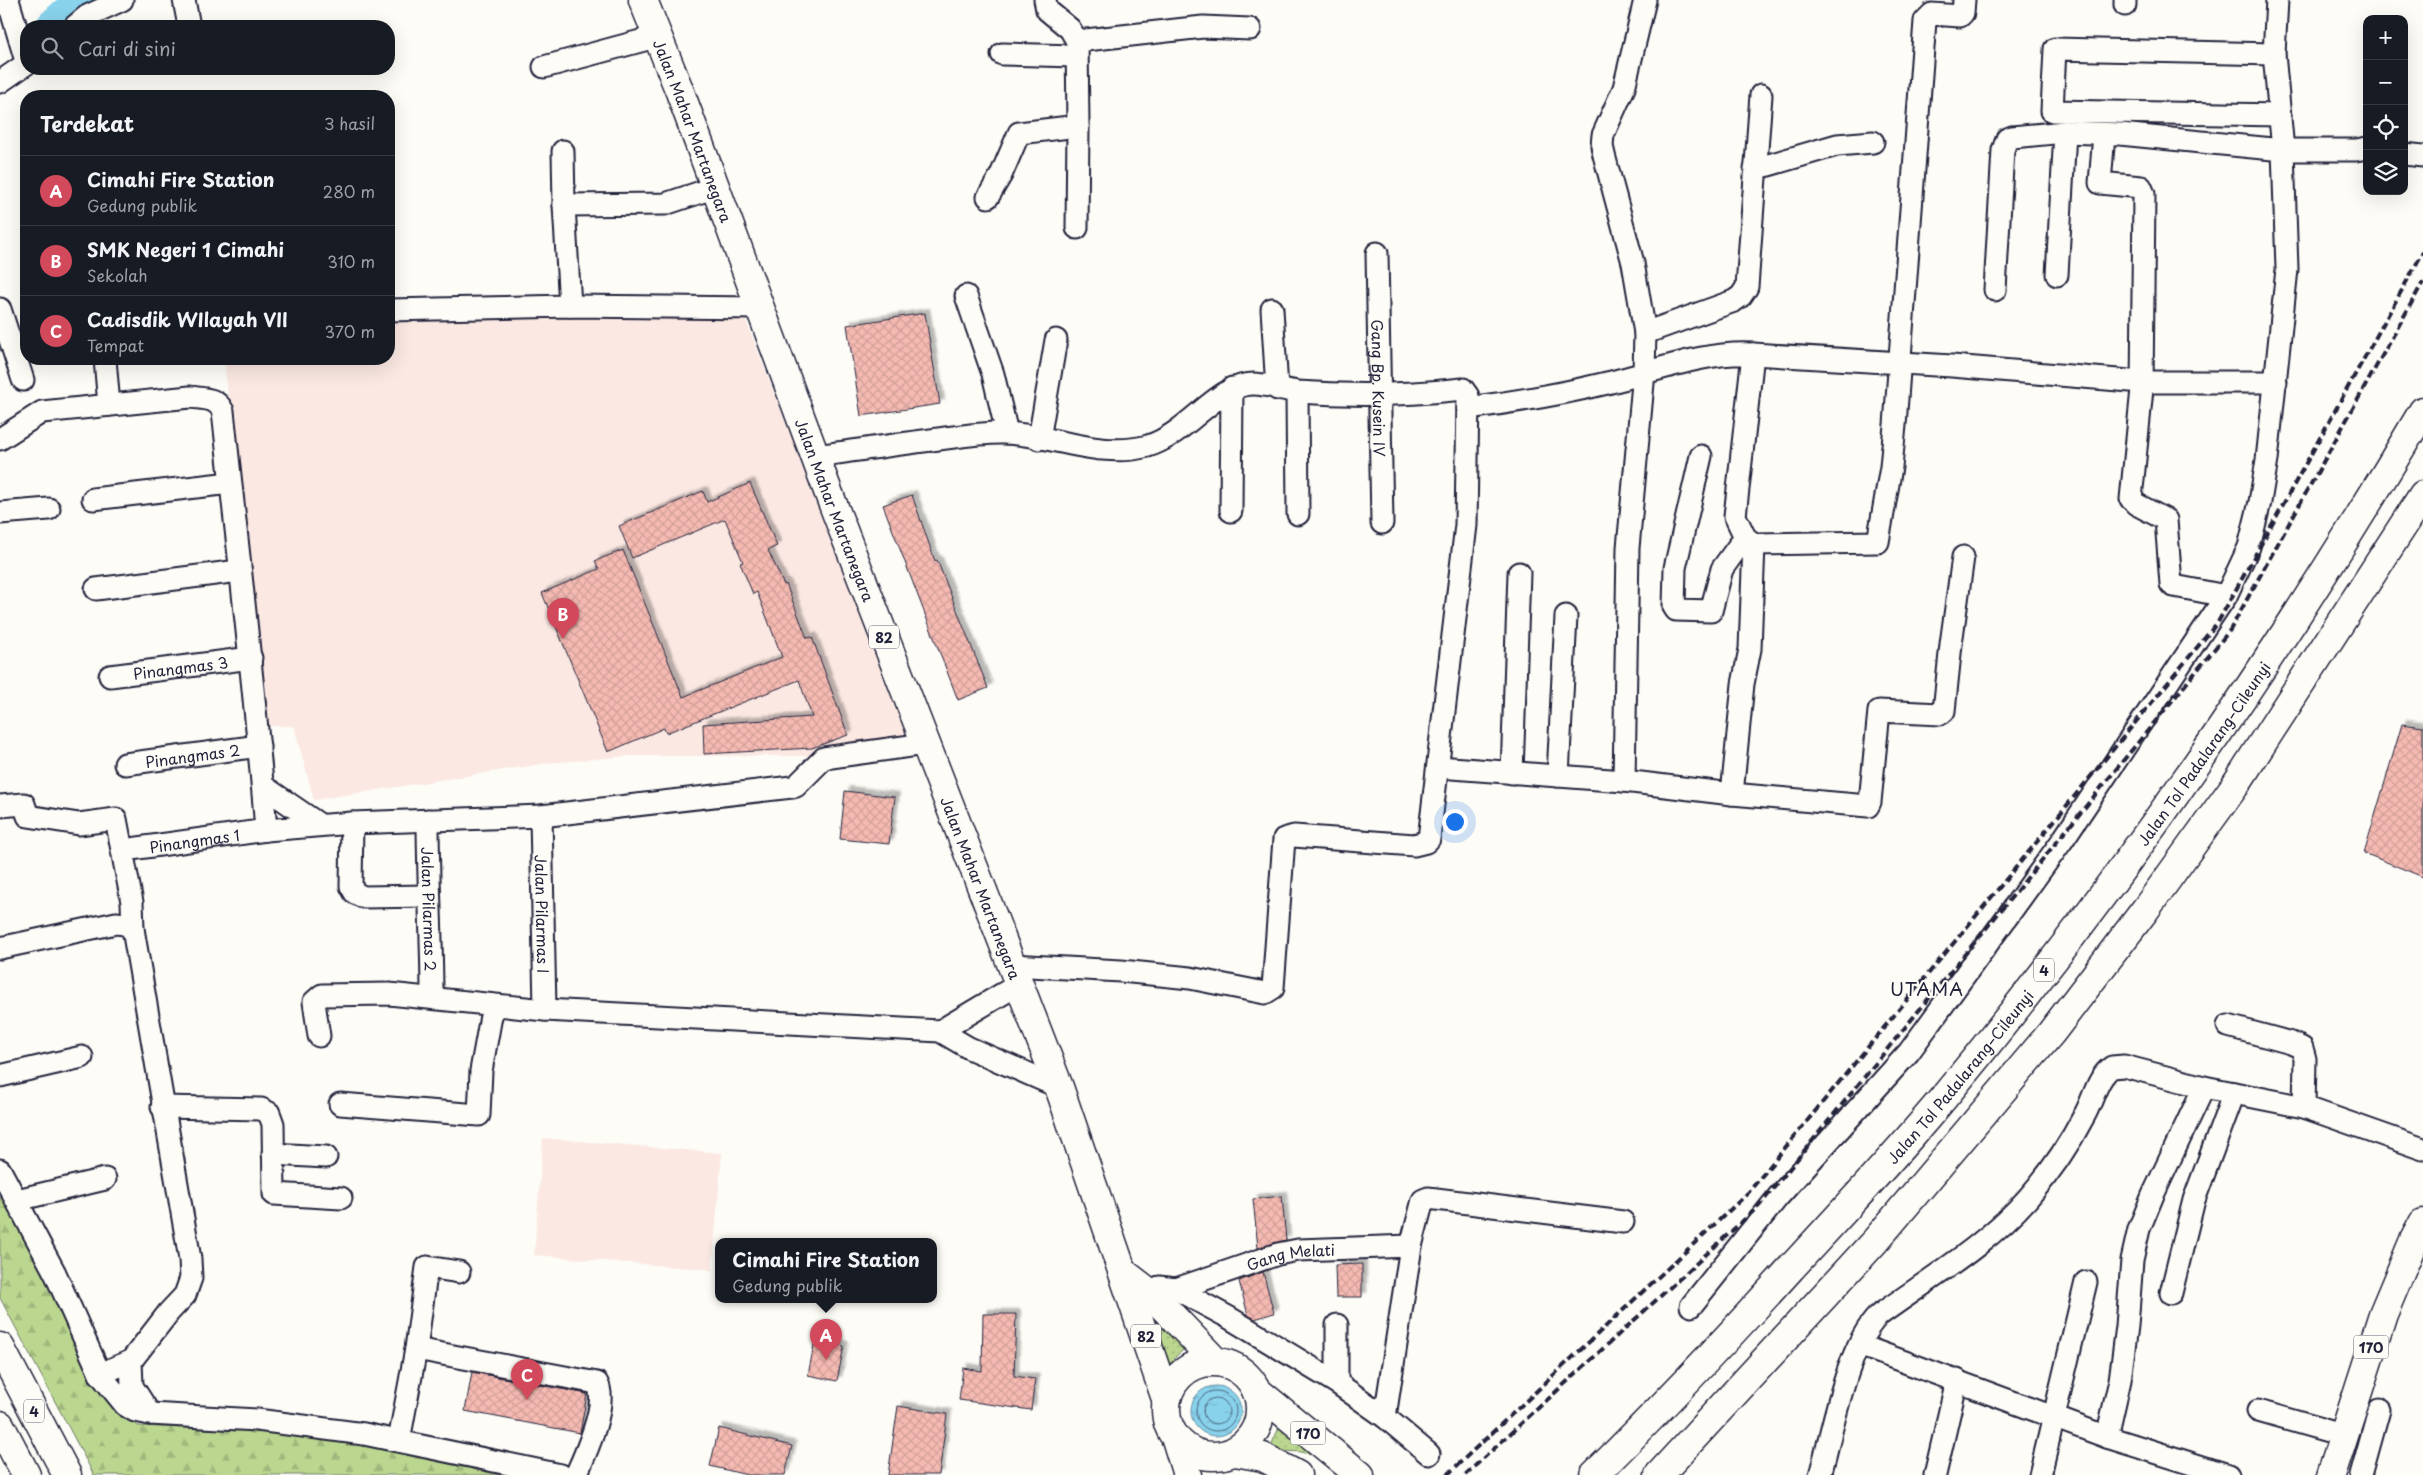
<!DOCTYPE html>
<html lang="id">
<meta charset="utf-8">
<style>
:root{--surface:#171b24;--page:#242831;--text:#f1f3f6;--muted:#9ea1a6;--line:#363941;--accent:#d1495b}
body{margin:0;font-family:"Playpen Sans",sans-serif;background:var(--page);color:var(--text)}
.controls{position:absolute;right:15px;top:15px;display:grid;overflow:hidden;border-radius:10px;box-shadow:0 5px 20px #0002}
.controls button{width:45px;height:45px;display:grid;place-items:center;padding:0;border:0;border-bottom:1px solid var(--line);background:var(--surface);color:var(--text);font:25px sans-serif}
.you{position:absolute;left:1454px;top:821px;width:18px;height:18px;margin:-12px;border:4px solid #fff;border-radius:50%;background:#1a73e8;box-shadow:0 0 0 8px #1a73e833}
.badge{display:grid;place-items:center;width:32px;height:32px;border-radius:50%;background:var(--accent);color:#fff;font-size:16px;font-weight:700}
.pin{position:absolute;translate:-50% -41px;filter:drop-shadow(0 1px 2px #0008)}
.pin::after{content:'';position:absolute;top:26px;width:18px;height:15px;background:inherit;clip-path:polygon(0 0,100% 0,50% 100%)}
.popup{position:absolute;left:715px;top:1238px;width:222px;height:65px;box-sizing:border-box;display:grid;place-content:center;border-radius:10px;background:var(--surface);filter:drop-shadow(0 1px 4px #0005);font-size:16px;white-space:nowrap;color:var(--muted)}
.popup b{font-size:19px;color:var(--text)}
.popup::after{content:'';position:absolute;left:50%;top:100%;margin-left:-10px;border:10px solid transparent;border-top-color:var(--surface)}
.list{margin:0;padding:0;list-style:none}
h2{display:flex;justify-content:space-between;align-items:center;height:65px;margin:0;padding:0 20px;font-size:21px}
h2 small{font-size:16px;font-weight:400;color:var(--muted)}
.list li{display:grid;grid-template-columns:32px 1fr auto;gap:15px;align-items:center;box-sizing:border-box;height:70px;padding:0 20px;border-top:1px solid var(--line)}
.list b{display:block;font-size:19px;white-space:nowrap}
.list p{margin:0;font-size:16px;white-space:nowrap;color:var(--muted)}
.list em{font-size:16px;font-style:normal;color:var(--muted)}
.icon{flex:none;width:28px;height:28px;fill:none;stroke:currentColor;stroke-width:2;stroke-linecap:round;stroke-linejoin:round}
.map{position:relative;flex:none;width:2423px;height:1475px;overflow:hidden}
.search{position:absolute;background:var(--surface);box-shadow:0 5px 20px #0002;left:20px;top:20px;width:375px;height:55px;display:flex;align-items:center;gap:12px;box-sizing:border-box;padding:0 18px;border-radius:20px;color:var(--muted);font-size:19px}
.panel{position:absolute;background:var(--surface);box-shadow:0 5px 20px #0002;left:20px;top:90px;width:375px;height:275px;border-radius:20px}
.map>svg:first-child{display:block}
.built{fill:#fbe8e2}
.forest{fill:url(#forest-firs);stroke:#6e7c65}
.garden{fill:url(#garden-dots);stroke:#6e7c65}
.water{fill:url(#water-ripples);stroke:#608ca5}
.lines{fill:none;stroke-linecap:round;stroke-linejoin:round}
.shore{stroke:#4b6881;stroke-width:1}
.river{stroke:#89d2eb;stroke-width:35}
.building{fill:url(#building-cross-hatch);stroke:#22223b;filter:url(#shadow)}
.minor-casing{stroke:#22223b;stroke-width:25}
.primary-casing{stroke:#22223b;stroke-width:31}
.motorway-casing{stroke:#22223b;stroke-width:31}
.minor{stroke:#fdfcf7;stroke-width:21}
.primary{stroke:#fdfcf7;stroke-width:28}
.motorway{stroke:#fdfcf7;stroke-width:28}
.rail{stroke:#22223b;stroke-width:4;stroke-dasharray:8 4;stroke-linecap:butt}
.labels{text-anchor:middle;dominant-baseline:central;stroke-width:4;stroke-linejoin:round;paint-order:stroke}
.shield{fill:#fdfcf7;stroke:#646373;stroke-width:1}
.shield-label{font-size:14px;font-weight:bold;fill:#22223b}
.street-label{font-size:15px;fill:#22223b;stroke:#fdfcf7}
.quarter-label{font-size:18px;letter-spacing:1px;fill:#22223b;stroke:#fdfcf7}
</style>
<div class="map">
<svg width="2423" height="1475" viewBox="0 0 2423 1475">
<defs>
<pattern id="forest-firs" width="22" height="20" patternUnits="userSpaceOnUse" patternTransform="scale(1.25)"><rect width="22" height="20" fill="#bbd78f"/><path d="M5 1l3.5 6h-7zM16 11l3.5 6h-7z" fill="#a0b87c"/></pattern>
<pattern id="garden-dots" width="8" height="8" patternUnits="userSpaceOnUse" patternTransform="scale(1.25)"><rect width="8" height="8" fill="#bbd78f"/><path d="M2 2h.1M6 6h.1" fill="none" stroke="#a0b87c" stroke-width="1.8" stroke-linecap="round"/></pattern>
<pattern id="water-ripples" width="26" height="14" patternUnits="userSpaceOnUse" patternTransform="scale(1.25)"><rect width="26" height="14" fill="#89d2eb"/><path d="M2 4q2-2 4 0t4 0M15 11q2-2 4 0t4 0" fill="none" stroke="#76b4ca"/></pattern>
<pattern id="building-cross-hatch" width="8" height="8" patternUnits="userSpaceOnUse" patternTransform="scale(1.25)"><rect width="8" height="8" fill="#f5bab2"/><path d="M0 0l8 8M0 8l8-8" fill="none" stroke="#d2a09a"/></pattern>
<filter id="shadow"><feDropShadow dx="4.5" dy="-4.5" stdDeviation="1" flood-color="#0004"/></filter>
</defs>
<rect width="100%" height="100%" fill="#fdfcf7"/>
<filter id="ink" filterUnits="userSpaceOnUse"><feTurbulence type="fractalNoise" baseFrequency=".02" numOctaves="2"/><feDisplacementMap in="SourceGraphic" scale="10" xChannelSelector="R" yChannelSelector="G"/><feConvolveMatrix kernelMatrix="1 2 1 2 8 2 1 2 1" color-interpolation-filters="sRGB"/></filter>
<g filter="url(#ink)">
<!-- built -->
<path class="built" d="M741,308l170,434 -88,14h-193l-82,7 -234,37 -20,-74h-26l-24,-175 -20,-192h165v-36z
M543,1138l179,15 -10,117 -178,-15z"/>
<!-- forest -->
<path class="forest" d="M0,1190l111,212 27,24 184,8 195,41h-423l-94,-177z"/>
<!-- garden -->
<path class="garden" d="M1150,1316l36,32 -9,7 -12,18z
M1277,1420l53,38 -30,-6 -31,-2 9,-20z"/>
<!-- water -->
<path class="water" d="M1191 1411a25 25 0 1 1 50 0a25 25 0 1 1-50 0Z"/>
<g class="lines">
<!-- shore -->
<path class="shore" d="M1196 1411a20 20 0 1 1 40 0a20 20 0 1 1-40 0Z
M1203 1411a13 13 0 1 1 26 0a13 13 0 1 1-26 0Z"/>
<!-- river -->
<path class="river" d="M54,26l12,-11 26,-15"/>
</g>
<!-- building -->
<path class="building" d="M925,313l15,91 -79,12 -14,-91z
M750,483l27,63 -9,4 16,35 2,-1 21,54 5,-1 36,98 -36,13 -108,6 -1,-30 109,-7 -13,-37 -133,53 -2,-5 -56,24 -66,-159 57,-24 -4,-8 28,-11 60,147 99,-40 -25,-65 -4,2 -13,-31 3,-1 -18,-43 -93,39 -13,-32 84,-35 4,11z
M912,495l23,66 2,-1 51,128 -30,12 -75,-195z
M2402,724l21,3v150l-59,-24z
M845,791l50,6 -6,47 -49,-5z
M1282,1196l4,44 -28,8 -5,-49z
M1362,1264v33h-26l-1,-32z
M1263,1272l11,41 -19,6 -7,-4 -9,-34z
M983,1314h33l-2,62 21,3 -4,31 -72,-10 4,-32 19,3z
M815,1340l29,6 -7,35 -29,-6z
M472,1372l115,22 -7,39 -115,-22z
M898,1406l49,8 -8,61h-51z
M719,1428l73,18 -7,29h-38l-37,-9z"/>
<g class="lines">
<!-- minor casing -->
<g class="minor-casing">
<g id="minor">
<path d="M8,0l18,61"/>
<path d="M184,0l5,26"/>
<path d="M2125,5v-5"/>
<path d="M75,26l12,-10 35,-16"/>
<path d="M1077,41l126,-14 47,2"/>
<path d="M1002,54l74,2"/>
<path d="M2274,54l-219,-5 -3,62 228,4"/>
<path d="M544,67l115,-31"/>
<path d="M0,82l26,-18"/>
<path d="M2104,134l-4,49 41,4 3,7 -2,195 -11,110 5,5 30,16 5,64 3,2 52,10"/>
<path d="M563,151l1,54 6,101"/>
<path d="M2404,154l19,2"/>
<path d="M1755,169l82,-24 36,-3"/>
<path d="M988,197l13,-22 18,-42 59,-7 -1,-85 -7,-12 -23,-19 -2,-10"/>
<path d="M564,205l101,-1 51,-17"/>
<path d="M1077,228l1,-102"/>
<path id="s1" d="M1377,253l5,270"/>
<path d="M2057,275l8,-143"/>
<path d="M1995,290l8,-140 4,-11 5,-2 53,-5 55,2 163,16h73l11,-2"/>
<path d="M966,296l27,78 14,59"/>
<path d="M0,309l23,71"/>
<path d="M1272,309l5,80"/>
<path d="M389,310l181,-4 189,2"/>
<path d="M1645,333l89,-32 7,-5 6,-9 14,-192"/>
<path d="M1753,354l199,12 190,16h134"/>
<path d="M105,359l4,46"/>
<path d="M1297,392l1,122"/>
<path d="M1468,408c47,-6 94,-14 139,-25 48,-11 96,-32 146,-29l-18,162 10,21 9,7 124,-2 13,-75 4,-42 30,-404 7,-7 28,2 3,-3 1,-13"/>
<path d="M0,439l42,-27 148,-15c14,2 26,0 33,14 15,140 32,279 43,419"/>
<path d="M1039,439l17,-99"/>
<path d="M815,456c38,-5 77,-11 116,-16 25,-3 50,-8 75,-7 46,2 94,26 142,13 40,-12 69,-62 105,-62 15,0 30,6 44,8 55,4 112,3 166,-3l5,7 -2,129 -37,314 -3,3 -12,3 -120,-9 -10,3 -11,149 -8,5 -75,-15 -69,-7 -110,-6"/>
<path d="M1701,456l-26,112 -1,39 2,3 35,1 11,-42 23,-32"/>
<path d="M93,499l137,-16"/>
<path d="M1231,511l1,-123"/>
<path d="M0,513l49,-4"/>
<path d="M96,589l143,-18"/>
<path id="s2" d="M110,676l141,-18"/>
<path id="s3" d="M125,764l134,-18"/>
<path d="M1438,767l186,14 108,13 136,12 2,-4 9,-91 61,3 4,-3 7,-67 12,-87"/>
<path d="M1512,773l7,-200"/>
<path d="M1558,776l8,-160"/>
<path d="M1624,781l4,-233 16,-176 1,-39 -12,-70 -29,-108 -2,-9 1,-11 21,-47 21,-88"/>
<path d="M263,786l57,39"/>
<path d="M1732,794l11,-110 7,-35 4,-105"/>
<path d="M0,806l24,-2 4,12 51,8 37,-5 16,83 1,27"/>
<path id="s4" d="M541,816l4,194"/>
<path id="s5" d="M428,820c0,59 4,118 4,178"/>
<path d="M352,823l-1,63 4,7 8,4 65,-1"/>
<path id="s6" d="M124,850l142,-20 86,-7 189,-7 251,-29 4,-1 28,-28 101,-14"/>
<path d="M0,948l116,-25 9,1 8,5 57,330 1,19 -6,17 -16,17 -38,49 -31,13"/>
<path d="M2228,1026l63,17 11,5 3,11 -1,48"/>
<path d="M940,1031l79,-47"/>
<path d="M319,1036l-5,-34 8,-7 67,-1 156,16 395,21 29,17 90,39"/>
<path d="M0,1076l82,-19"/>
<path d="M340,1104l139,11 2,-44 12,-66"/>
<path d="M162,1107l99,2 8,4 4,11 1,70 67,4"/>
<path d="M273,1154l53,3"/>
<path d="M0,1170l55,103 45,101 25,31 10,6 15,3 107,6 107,14 197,41"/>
<path d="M17,1200l88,-21"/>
<path id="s7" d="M1176,1289l102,-35 20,-4 113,-4"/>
<path d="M1150,1293l9,-6 17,2 52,28 109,66 48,34 44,37"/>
<path d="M2171,1293l23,-93 40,-107"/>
<path d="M1691,1306l87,-109 131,-145 153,-211 164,-245 23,-49 11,-45 7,-42 20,-191 -4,-119 -9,-96 3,-54"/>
<path d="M1337,1325v58"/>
<path d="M1859,1345l248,92 121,38"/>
<path d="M416,1349l181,34c12,20 -12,72 -21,92"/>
<path d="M131,1361l1,25 18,28"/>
<path d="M2258,1411l84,24"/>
<path d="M1385,1417l26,-171 12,-46 5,-2 195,24"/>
<path d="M2107,1437l13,-57 7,-54 5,-66 7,-31 14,-34 51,-108"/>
<path d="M399,1441l17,-92 11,-82 32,5"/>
<path d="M1820,1475c13,-45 26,-127 58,-159 51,-37 108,-70 150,-118 22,-25 41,-53 56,-82 9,-15 13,-39 28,-49l12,-1 80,21 100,20 119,42"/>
<path d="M1935,1475l22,-95"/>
<path d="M2040,1475l46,-193"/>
<path d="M2361,1475l18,-65"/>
</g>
</g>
<!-- primary casing -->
<g class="primary-casing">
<g id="primary">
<path id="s8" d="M643,0l37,92 149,402 230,593 107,312"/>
<path d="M1124,1273l26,20 65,68"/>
<circle cx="1213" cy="1409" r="47"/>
<path d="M1256,1390l104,85"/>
<path d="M1176,1439l11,36"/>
<path d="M1235,1452l28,5 34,18"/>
<path d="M2331,1475l52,-161 31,-74 9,-17"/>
</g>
</g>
<!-- motorway casing -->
<g class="motorway-casing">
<g id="motorway">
<path d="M0,1347l67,128"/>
<path d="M0,1425l26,50"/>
<path id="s9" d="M1594,1475c68,-67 133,-136 197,-207 52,-56 105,-113 154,-172 177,-214 337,-446 478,-685"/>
<path d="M1659,1475l217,-235 175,-207 94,-123 89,-123 189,-292"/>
</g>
</g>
<!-- minor -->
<use href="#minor" class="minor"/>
<!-- primary -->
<use href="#primary" class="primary"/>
<!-- motorway -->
<use href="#motorway" class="motorway"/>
<!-- rail -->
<path class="rail" d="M1447,1475l300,-281 471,-572 205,-370
M1465,1475l294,-269 471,-576 193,-348"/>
</g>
</g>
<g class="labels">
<!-- shield labels -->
<g class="shield">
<rect x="869" y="625.5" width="30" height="23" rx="4"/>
<rect x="2034" y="958.5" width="20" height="23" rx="4"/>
<rect x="1131" y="1324.5" width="30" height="23" rx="4"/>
<rect x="2353.5" y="1335.5" width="35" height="23" rx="4"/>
<rect x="24" y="1399.5" width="20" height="23" rx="4"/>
<rect x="1290.5" y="1421.5" width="35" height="23" rx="4"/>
</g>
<g class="shield-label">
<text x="884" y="637">82</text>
<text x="2044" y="970">4</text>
<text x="1146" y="1336">82</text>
<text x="2371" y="1347">170</text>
<text x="34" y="1411">4</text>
<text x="1308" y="1433">170</text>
</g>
<!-- street labels -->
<g class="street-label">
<text stroke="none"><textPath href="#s8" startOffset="140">Jalan Mahar Martanegara</textPath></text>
<text stroke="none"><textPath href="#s1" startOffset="135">Gang Bp. Kusein IV</textPath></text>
<text stroke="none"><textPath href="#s8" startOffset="545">Jalan Mahar Martanegara</textPath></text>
<text stroke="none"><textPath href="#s2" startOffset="71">Pinangmas 3</textPath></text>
<text stroke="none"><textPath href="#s9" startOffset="946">Jalan Tol Padalarang–Cileunyi</textPath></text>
<text stroke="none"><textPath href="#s3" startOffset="68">Pinangmas 2</textPath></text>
<text stroke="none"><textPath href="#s6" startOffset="71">Pinangmas 1</textPath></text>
<text stroke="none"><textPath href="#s8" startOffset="950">Jalan Mahar Martanegara</textPath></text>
<text stroke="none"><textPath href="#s5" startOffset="89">Jalan Pilarmas 2</textPath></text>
<text stroke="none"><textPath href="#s4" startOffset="98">Jalan Pilarmas I</textPath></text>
<text stroke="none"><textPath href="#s9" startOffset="541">Jalan Tol Padalarang–Cileunyi</textPath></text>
<text stroke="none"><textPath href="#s7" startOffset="120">Gang Melati</textPath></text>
</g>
<!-- quarter labels -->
<g class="quarter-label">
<text x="1927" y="988">UTAMA</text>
</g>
</g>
</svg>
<div class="controls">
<button>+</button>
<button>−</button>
<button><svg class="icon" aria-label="locate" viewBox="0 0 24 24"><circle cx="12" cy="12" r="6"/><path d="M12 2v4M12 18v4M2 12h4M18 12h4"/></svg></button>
<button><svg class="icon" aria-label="layers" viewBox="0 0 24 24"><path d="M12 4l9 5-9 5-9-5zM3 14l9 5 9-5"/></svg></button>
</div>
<div class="you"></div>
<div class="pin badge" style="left:826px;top:1360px">A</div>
<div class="popup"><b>Cimahi Fire Station</b>Gedung publik</div>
<div class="pin badge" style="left:563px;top:639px">B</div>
<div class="pin badge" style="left:527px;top:1400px">C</div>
<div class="search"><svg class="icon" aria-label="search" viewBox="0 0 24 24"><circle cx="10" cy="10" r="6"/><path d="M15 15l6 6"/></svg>Cari di sini</div>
<section class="panel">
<h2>Terdekat<small>3 hasil</small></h2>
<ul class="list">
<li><span class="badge">A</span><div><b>Cimahi Fire Station</b><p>Gedung publik</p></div><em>280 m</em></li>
<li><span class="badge">B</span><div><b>SMK Negeri 1 Cimahi</b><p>Sekolah</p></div><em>310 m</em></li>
<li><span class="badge">C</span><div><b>Cadisdik WIlayah VII</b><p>Tempat</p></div><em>370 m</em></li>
</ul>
</section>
</div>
